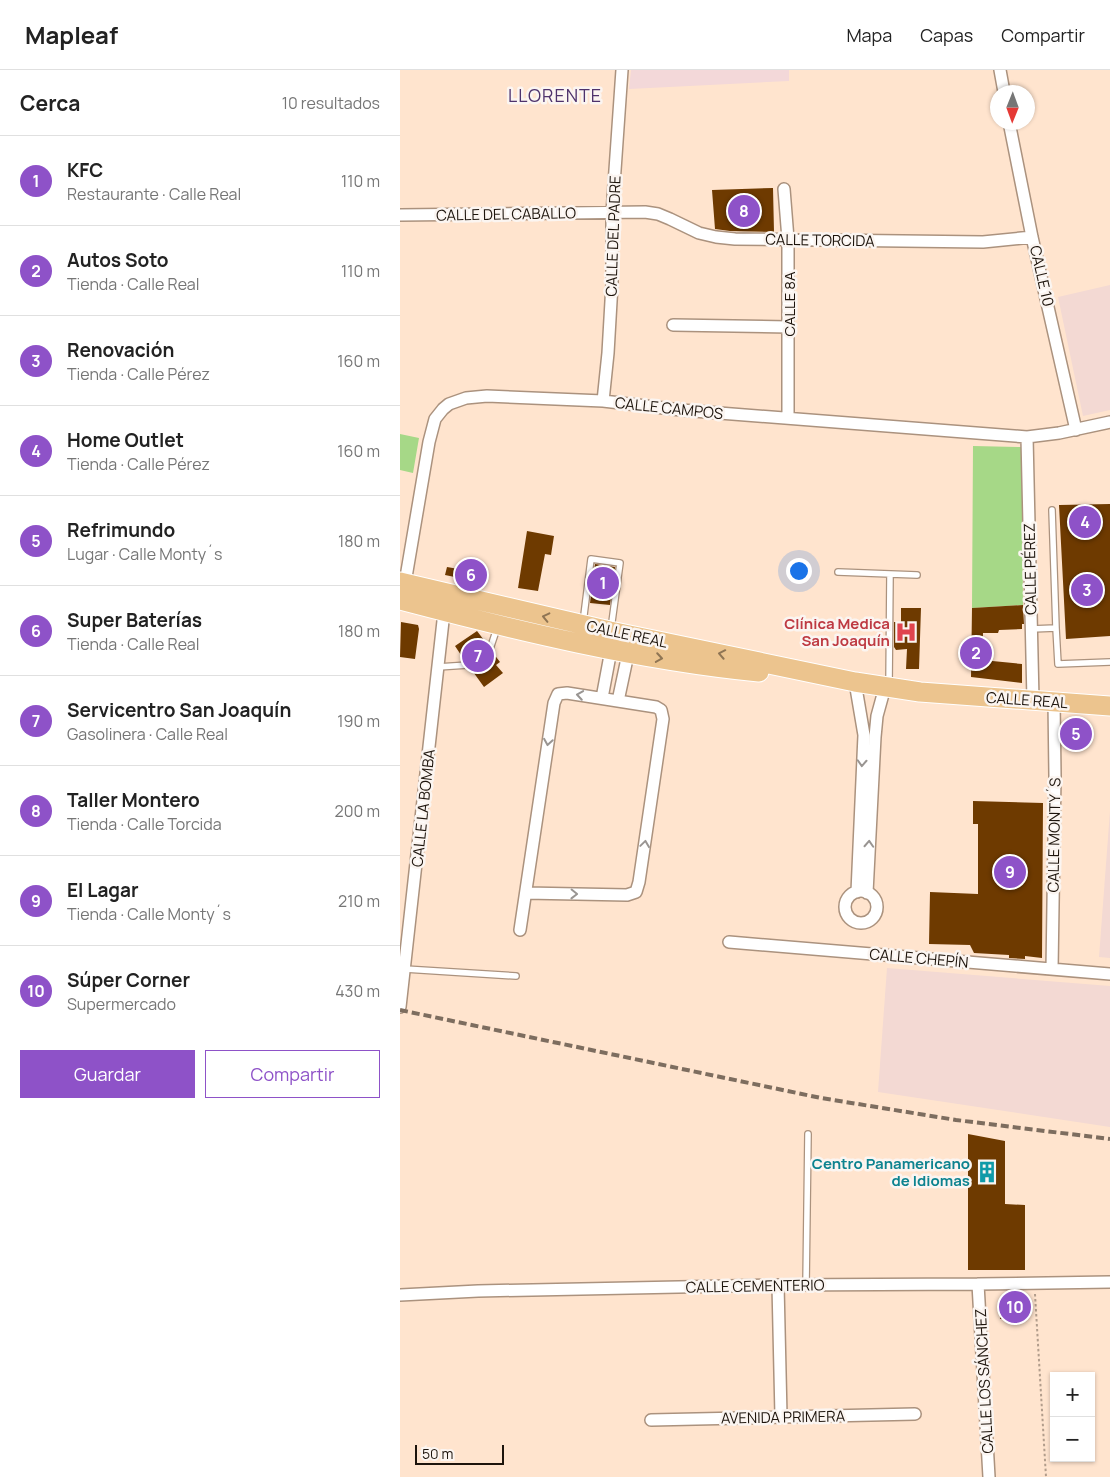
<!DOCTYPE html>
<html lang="es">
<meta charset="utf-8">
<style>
:root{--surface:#fff;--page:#f2f2f2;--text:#222;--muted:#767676;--line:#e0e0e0;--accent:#8e52c8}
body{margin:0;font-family:Manrope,sans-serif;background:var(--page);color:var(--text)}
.controls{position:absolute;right:15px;bottom:15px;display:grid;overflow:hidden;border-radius:0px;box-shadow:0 1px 4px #0004}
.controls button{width:45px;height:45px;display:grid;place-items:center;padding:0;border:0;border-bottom:1px solid var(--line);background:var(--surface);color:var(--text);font:25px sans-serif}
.compass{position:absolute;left:590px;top:15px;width:45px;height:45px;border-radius:50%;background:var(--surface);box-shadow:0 1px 4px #0004;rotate:181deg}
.scale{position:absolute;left:15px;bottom:12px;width:89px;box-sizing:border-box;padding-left:5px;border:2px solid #1d140c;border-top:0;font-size:14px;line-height:18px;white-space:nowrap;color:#1d140c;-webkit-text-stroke:4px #fbf5f1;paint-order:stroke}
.you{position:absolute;left:398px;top:500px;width:18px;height:18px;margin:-12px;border:4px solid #fff;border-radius:50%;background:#1a73e8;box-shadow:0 0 0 8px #1a73e833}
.badge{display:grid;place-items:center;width:32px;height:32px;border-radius:50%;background:var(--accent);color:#fff;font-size:16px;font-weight:700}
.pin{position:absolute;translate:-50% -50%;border:2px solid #fff;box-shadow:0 1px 5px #0006}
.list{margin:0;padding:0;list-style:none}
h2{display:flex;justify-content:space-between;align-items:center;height:65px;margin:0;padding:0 20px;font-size:21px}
h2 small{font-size:16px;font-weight:400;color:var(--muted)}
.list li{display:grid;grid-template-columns:32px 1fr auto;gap:15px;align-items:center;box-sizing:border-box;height:90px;padding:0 20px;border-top:1px solid var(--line)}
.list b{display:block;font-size:19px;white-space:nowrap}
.list p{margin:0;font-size:16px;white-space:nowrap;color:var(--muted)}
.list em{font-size:16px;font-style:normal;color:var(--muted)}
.actions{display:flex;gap:10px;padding:15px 20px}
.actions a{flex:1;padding:11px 0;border:1px solid var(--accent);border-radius:0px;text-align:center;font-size:18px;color:var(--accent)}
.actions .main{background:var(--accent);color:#fff}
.map{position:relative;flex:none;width:710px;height:1407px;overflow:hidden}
header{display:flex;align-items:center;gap:30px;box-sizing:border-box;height:70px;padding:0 25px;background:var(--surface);border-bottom:1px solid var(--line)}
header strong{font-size:24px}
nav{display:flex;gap:28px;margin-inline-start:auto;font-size:18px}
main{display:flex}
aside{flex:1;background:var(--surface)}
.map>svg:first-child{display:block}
.industrial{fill:#f3d9d3}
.education{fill:#f3d8d9}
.green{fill:#a6d887}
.building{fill:#6e3a00}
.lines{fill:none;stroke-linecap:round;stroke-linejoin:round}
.lane-casing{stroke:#ab927e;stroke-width:8}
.street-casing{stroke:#ab927e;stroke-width:14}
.primary-casing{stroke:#fff;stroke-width:21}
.path{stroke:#b29d8c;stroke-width:2;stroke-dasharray:2.5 2.5;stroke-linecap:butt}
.lane{stroke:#fff;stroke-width:5.5}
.street{stroke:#fff;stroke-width:11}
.primary{stroke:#ecc48e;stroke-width:19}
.rail{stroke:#7d6d5f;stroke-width:4;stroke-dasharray:8 4;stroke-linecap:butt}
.oneway{stroke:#8f7554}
.oneway2{stroke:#999592}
.labels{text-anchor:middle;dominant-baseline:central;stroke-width:5;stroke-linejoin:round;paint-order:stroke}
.street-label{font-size:15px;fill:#1d140c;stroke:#fbf5f1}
.health-label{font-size:15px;font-weight:bold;fill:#be3a42;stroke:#fbf5f1;text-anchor:end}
.culture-label{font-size:15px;font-weight:bold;fill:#0d838f;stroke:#fbf5f1;text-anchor:end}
.quarter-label{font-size:18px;letter-spacing:1px;fill:#4e326c;stroke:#fbf5f1}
</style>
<header>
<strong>Mapleaf</strong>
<nav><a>Mapa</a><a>Capas</a><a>Compartir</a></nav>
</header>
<main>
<aside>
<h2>Cerca<small>10 resultados</small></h2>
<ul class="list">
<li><span class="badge">1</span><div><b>KFC</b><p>Restaurante · Calle Real</p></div><em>110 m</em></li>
<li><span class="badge">2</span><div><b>Autos Soto</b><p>Tienda · Calle Real</p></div><em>110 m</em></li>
<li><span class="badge">3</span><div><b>Renovación</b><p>Tienda · Calle Pérez</p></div><em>160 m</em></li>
<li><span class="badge">4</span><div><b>Home Outlet</b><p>Tienda · Calle Pérez</p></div><em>160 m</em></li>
<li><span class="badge">5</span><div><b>Refrimundo</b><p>Lugar · Calle Monty´s</p></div><em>180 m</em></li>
<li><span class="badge">6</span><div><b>Super Baterías</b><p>Tienda · Calle Real</p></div><em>180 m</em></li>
<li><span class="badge">7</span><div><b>Servicentro San Joaquín</b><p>Gasolinera · Calle Real</p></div><em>190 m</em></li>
<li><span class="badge">8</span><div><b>Taller Montero</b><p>Tienda · Calle Torcida</p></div><em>200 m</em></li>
<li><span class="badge">9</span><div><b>El Lagar</b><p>Tienda · Calle Monty´s</p></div><em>210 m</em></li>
<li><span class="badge">10</span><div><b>Súper Corner</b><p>Supermercado</p></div><em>430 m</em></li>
</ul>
<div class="actions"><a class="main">Guardar</a><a>Compartir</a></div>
</aside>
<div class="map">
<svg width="710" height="1407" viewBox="0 0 710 1407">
<rect width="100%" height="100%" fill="#ffe4ce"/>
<!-- industrial -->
<path class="industrial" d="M710,215v125l-27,6 -25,-119z
M710,741v147l-11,-1z
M487,898l223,18v141l-232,-35z"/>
<!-- education -->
<path class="education" d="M231,0h158v11l-160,8z"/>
<!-- green -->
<path class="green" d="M0,364l19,4 -6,35 -13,-3z
M573,376l49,1 1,158 -51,3z"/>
<!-- building -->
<path class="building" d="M373,118l1,44 -44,-1 -15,-2 -3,-39z
M710,434v132l-44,3 -7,-134z
M127,461l27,5 -3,19 -6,-1 -7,37 -20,-3z
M195,494l20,3 -5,38 -20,-2z
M71,495l12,3 -4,14 -34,-7 2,-8 23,4z
M623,535l1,19h-2v5l-23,1 -1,3h-15l-1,27 40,4v19l-51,-6 1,-69z
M501,538h20l-2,61h-13l1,-20 -11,1 -2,-3v-25h7z
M1,552l17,3 1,4 -4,30 -15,-2z
M77,561l10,13 -1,8 3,2 4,-1 7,9 -4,3 7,8 -19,14 -13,-18 2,-4 -1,-3 -7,-1 -10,-15z
M666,658h19v13l-19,-1z
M573,731l70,2 -1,155 -17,-2v3l-16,-1v-3l-35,-2 -4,-8 -41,-1 1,-52 48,2v-70h-5z
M568,1064l37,7v63l20,1v65h-57z
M601,1226h28v22l-29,1z"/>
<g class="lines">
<!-- lane casing -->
<g class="lane-casing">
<path id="lane" d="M652,440l4,118
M438,502l79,3
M183,553l8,-64 29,4 -9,66
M631,559l25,-1 2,36 52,-2
M90,579l7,-21
M38,597l30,-2
M489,615l1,-111
M5,899l111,7
M406,1215l2,-151"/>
</g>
<!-- street casing -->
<g class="street-casing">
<path id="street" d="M600,0l4,22
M609,52l23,115 44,193
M384,119l4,50v179
M0,145l245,-3 13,2 12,5 29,14 17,4 19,2 248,3 49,-5
M273,255l116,2
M203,331l5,-48 4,-69v-71l10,-143
M627,367l6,263
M5,513l24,-141 6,-23 8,-10 6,-5 17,-6 21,-2 116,5 78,9 346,27 32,-4 51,-11
M455,612l9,53 -7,157
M202,628l9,-48
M218,631l10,-47
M445 837a16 16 0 1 1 32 0a16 16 0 1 1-32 0Z
M467,823l8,-156 2,-21 8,-29
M120,860l34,-227 4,-9 9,-1 89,14 5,3 2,9 -24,163 -3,10 -9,3 -101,-2
M329,872l381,32
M652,899l3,-193 -1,-75
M0,937l44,-395
M578,1214l11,193
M378,1215l3,131
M0,1225l78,-4 300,-6 200,-1 132,-2
M251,1350l264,-6"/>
</g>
<!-- primary casing -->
<g class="primary-casing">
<path id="primary" d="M0,512l210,49 245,51 65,10 190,14
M0,530c118,31 238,60 359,72"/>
</g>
<!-- path -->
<path class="path" d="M635,1224l11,183"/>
<!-- lane -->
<use href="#lane" class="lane"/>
<!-- street -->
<use href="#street" class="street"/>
<!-- primary -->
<use href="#primary" class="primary"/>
<!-- rail -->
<path class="rail" d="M0,940l421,88 135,22 154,19"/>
</g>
<!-- one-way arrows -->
<defs><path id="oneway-chevron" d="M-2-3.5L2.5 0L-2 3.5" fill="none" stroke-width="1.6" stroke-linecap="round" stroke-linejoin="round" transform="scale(1.25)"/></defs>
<g class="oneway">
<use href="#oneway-chevron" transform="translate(146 547) rotate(-167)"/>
<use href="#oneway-chevron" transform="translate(322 584) rotate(-169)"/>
<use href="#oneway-chevron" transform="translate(259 588) rotate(9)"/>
</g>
<g class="oneway2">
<use href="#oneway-chevron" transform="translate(180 625) rotate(-171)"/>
<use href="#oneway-chevron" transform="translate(148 672) rotate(99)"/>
<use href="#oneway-chevron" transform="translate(462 693) rotate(93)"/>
<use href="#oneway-chevron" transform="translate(245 774) rotate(-82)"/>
<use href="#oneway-chevron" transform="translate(469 774) rotate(-87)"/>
<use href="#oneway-chevron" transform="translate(174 824) rotate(1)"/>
</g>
<!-- icons -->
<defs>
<g id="hospital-bare" transform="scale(1.725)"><path d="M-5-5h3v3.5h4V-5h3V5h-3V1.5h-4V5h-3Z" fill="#e0444e" stroke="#fbf5f1" stroke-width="2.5" paint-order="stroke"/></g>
<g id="building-bare" transform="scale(1.725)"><path d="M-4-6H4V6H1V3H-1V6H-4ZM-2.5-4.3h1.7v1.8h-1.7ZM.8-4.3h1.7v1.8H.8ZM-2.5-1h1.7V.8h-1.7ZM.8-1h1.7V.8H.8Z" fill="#0f9aa8" stroke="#fbf5f1" stroke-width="2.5" paint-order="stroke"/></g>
</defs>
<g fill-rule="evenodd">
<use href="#hospital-bare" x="506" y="562"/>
<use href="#building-bare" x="587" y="1102"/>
</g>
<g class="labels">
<!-- street labels -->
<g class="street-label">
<text transform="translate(106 144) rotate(-1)">CALLE DEL CABALLO</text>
<text transform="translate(213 166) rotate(-88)">CALLE DEL PADRE</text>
<text transform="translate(420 170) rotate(1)">CALLE TORCIDA</text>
<text transform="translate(642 206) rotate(77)">CALLE 10</text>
<text transform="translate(389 234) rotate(-90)">CALLE 8A</text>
<text transform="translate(269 338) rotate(6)">CALLE CAMPOS</text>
<text transform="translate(630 499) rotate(-91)">CALLE PÉREZ</text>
<text transform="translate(227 564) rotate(12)">CALLE REAL</text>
<text transform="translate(627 630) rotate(4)">CALLE REAL</text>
<text transform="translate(23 738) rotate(-84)">CALLE LA BOMBA</text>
<text transform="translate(654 765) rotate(-89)">CALLE MONTY´S</text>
<text transform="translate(519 888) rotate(5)">CALLE CHEPÍN</text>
<text transform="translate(355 1216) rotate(-1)">CALLE CEMENTERIO</text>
<text transform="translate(584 1311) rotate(-93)">CALLE LOS SÁNCHEZ</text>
<text transform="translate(383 1347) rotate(-1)">AVENIDA PRIMERA</text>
</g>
<!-- health labels -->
<g class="health-label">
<text x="490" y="553">Clínica Medica<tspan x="490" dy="17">San Joaquín</tspan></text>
</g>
<!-- culture labels -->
<g class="culture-label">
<text x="570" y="1093">Centro Panamericano<tspan x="570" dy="17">de Idiomas</tspan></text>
</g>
<!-- quarter labels -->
<g class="quarter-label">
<text x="155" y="25">LLORENTE</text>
</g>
</g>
</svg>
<div class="controls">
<button>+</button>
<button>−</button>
</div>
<svg class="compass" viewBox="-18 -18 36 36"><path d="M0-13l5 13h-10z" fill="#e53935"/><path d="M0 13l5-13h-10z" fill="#767676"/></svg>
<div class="scale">50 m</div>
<div class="you"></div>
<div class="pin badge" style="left:203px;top:513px">1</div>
<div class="pin badge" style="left:576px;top:583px">2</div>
<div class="pin badge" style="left:687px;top:520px">3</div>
<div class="pin badge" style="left:685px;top:452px">4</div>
<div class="pin badge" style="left:676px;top:664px">5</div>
<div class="pin badge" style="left:71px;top:505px">6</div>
<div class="pin badge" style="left:78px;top:586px">7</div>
<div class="pin badge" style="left:344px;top:141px">8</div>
<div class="pin badge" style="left:610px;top:802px">9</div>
<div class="pin badge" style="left:615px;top:1237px">10</div>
</div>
</main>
